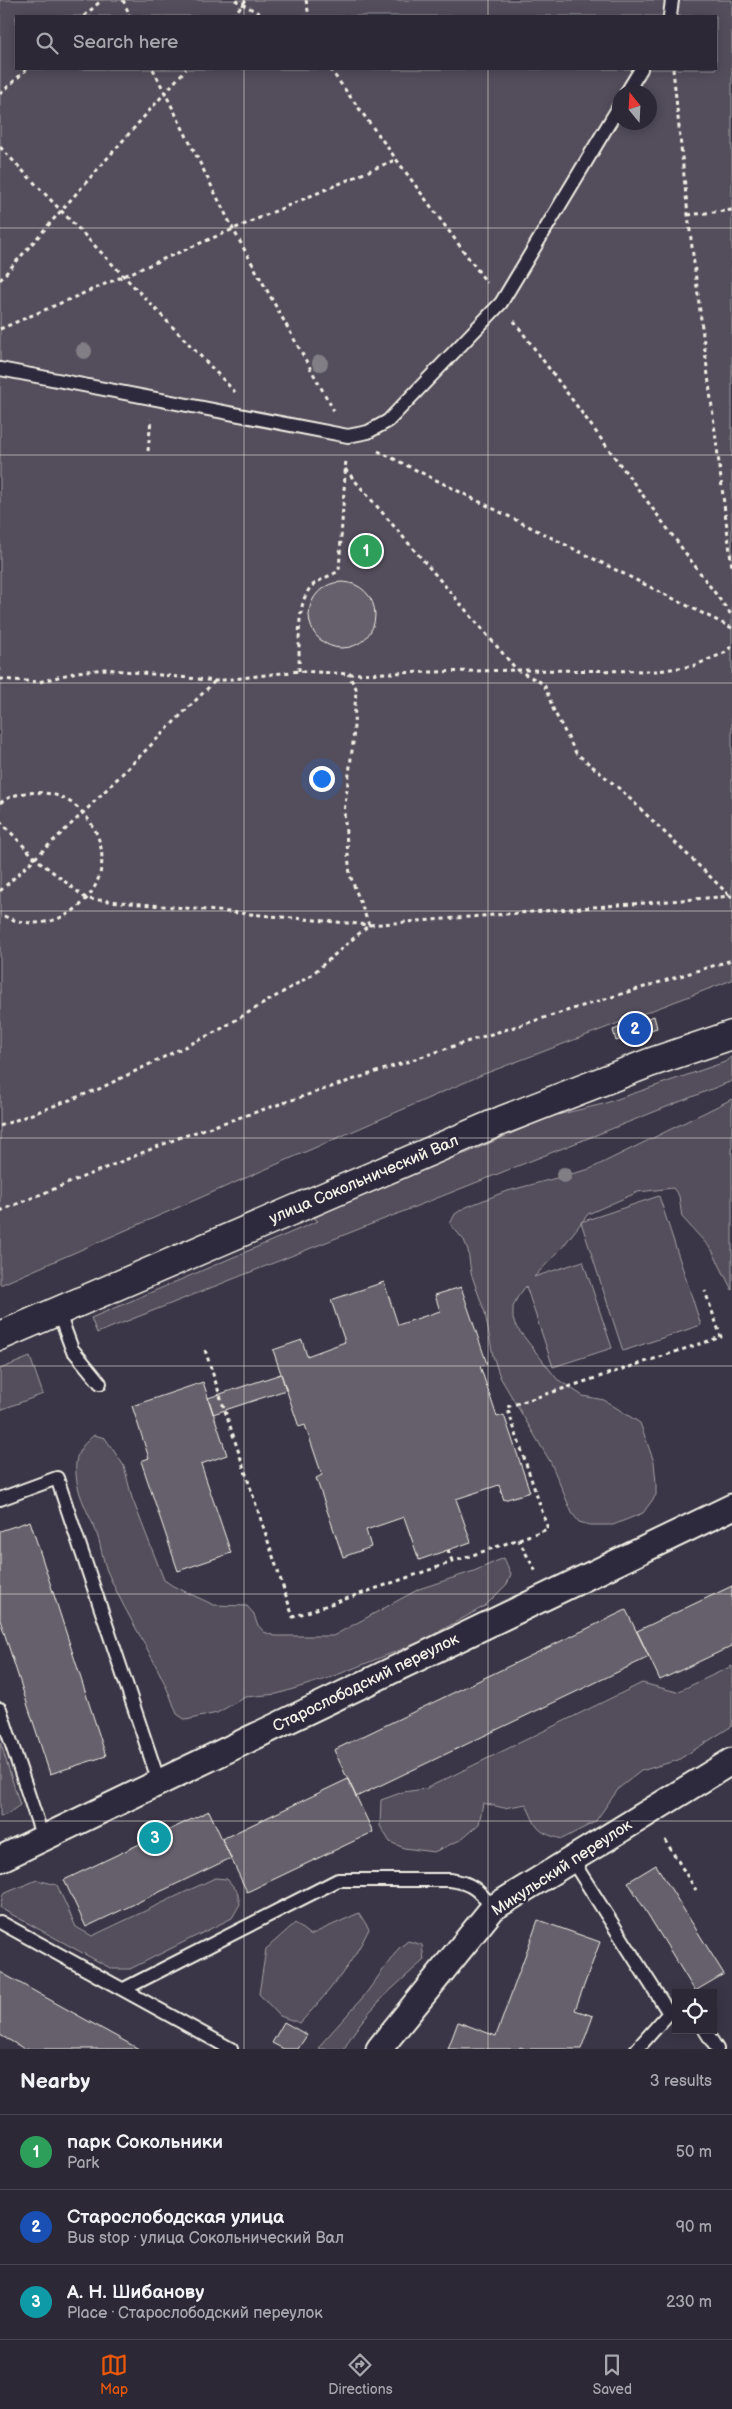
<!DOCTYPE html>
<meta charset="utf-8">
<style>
:root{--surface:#2c2835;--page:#34303d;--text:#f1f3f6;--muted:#a6a6ad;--line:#484450;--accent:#ea580c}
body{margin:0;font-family:"Balsamiq Sans",sans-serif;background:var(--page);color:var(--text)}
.controls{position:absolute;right:15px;bottom:15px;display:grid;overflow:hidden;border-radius:0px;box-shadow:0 2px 12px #0003}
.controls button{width:45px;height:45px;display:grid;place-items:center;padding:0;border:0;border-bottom:1px solid var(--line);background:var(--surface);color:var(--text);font:25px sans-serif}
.compass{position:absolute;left:612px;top:85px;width:45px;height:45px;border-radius:50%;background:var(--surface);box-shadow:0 2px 12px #0003;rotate:342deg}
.you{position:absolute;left:321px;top:778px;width:18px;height:18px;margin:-12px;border:4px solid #fff;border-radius:50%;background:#1a73e8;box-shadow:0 0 0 8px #1a73e833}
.badge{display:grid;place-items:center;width:32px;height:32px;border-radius:50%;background:var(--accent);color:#fff;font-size:16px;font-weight:700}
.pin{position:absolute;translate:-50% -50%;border:2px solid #fff;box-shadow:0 1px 5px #0006}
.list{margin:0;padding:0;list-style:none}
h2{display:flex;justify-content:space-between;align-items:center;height:65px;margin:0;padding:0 20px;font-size:21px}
h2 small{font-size:16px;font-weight:400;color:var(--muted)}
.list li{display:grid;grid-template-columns:32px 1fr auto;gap:15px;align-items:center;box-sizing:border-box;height:75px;padding:0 20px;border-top:1px solid var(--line)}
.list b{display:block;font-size:19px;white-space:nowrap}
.list p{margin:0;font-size:16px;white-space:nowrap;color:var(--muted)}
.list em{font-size:16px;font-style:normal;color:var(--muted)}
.icon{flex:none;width:28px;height:28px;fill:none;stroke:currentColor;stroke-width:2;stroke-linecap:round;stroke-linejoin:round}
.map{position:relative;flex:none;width:732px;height:2049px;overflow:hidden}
.search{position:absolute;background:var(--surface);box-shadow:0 2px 12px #0003;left:15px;right:15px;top:15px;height:55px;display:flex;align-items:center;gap:12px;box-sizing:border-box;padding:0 18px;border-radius:0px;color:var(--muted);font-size:19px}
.sheet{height:290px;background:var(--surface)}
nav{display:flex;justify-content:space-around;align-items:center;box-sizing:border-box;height:70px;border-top:1px solid var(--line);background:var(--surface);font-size:14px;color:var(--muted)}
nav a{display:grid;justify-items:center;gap:2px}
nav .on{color:var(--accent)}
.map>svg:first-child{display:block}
.green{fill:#534e5c;stroke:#a4a0a2;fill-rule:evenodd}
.building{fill:#65616c;stroke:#f4f1e8}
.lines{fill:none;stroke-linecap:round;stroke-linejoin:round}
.service-casing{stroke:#f4f1e8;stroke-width:16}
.minor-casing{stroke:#f4f1e8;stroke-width:29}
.secondary-casing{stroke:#f4f1e8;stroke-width:31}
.path{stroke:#f4f1e8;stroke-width:3;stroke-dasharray:4 4;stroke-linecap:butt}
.service{stroke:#2f2a3d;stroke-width:12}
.minor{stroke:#2f2a3d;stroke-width:25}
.secondary{stroke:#2f2a3d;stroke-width:28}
.tree{fill:#827e85}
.grid{fill:none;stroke:#f4f1e8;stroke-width:1;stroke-opacity:0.55}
.labels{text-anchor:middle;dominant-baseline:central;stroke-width:5;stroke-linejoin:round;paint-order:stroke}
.street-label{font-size:16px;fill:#f4f1e8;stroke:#2f2a3d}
</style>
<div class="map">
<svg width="732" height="2049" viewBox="0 0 732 2049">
<rect width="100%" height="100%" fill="#3b3647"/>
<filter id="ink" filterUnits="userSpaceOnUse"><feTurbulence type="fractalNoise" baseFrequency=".02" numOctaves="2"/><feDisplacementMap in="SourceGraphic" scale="10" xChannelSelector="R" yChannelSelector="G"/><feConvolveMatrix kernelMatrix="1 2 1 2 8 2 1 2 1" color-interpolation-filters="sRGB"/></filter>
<g filter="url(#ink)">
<!-- green -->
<path class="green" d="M0,0h732v980l-248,94 -484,211zM16,16h700v53h-700zM620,92h30v30h-30z
M732,1056v25l-635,252 -6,-15 227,-97 -4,-3 88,-44 65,-21 82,-36 54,-13 122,-42z
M732,1099v191l-20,-40 -30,-33 -3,-21 -6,-8 -35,4 -50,22 -27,35 -27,28 49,-16 29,87 -59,19 -27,-81 -9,12 -4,9v12l4,9 40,51 26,17 21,4 36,23 14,39 2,21v12l-13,18 -30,12h-23l-11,-3 -7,-9 -21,-50 -51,-86 -7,-21 -8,-43 -14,-40 -3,-23 -4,-10 -14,-16 5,-10 9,-6 40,-16 86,-23z
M659,1196l42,129 -78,26 -42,-129z
M30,1357l13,37 -43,16v-41z
M94,1435l11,3 19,28 8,32 32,82 9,6 41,19 33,1 7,8 3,10 7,8 11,4h58l86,-47 55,-18 30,-13 7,16 -4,10 -22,22 -65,36 -91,36 -52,16 -32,3 -28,16 -31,7 -9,-6c-17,-50 -49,-94 -70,-143 -5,-13 -6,-27 -11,-40 -10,-23 -22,-42 -20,-68 1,-13 9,-20 18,-28z
M732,1666v60l-54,34 -37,11 -22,17 -24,34 -33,17c-27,-7 -25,-11 -36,-35l-22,4 -21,-5 -4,21 -19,16 -26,12 -30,-4 -14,-6 -10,-16 1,-26 22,-8 22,-3 217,-106 35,9z
M0,1741l20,64 -14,10 -6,1z
M215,1878l12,1 10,12 3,13 -8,14 -102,51h-18l-112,-61 3,-14 34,-14 20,5 19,42 16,9z
M359,1913l10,16c-17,36 -42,65 -69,94l-20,-7 -21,-22 7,-45 29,-26 15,12z
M408,1941l14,4 2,15c-30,27 -61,52 -80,89h-25l3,-6 42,-47 35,-48z"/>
<!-- building -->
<path class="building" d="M309 615a33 33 0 1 1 66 0a33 33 0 1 1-66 0Z
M654,1016l3,12 -41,13 -3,-11z
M384,1282l14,43 42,-14 -5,-16 26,-8 26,77 -7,2 17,51 7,-2 26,77 -26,8 -5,-15 -43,14 15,43 -52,18 -15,-43 -38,13 5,17 -28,10 -27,-79 6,-3 -17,-50 -6,2 -26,-77 29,-10 5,16 38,-14 -14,-42z
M281,1374l5,16 -73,24 -5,-16z
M203,1382l24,73 -26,9 30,89 -53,18 -37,-110 8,-3 -17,-52z
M30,1521l76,235 -56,18 -50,-154v-89z
M732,1586v60l-72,34 -23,-49z
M626,1610l23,47 -293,140 -22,-47z
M348,1779l25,53 -126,60 -25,-53z
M209,1811l22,47 -145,69 -22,-47z
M656,1865l68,109 -29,17 -67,-109z
M538,1920l62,22 -25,68 18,6 -12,33h-55l-6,-2 -1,2h-71l10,-27 38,14z
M0,1972l88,49 51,28h-114l-25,-14z
M284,2022l23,13 -9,14h-14l-12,-6z"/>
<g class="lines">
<!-- service casing -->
<g class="service-casing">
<path id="service" d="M670,16l2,-16
M627,92l14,-23
M0,369l348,67 20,-4 20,-11 113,-118 119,-198
M58,1311l14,38 28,34
M0,1499l57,-21 102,304
M0,1709l43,129
M572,1860l97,153 7,1
M0,1922l231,127
M124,1989l214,-109h112c23,3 29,11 43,28
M705,2030l12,19
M637,2049l32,-36"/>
</g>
<!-- minor casing -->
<g class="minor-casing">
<path id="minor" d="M0,1859l732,-352
M379,2049l114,-141 239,-147"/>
</g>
<!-- secondary casing -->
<g class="secondary-casing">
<path id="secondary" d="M0,1336l503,-216 146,-57 83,-28"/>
</g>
<!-- path -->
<path class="path" d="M123,0l7,16
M235,0l29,16
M306,0l3,16
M84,16l18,-16
M233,16l13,-16
M153,69l80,160 101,182
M330,69l157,214
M673,69l15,146 44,353
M0,94l27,-25
M0,147l235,245
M688,215l44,-5
M0,280l186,-211
M514,321l218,295
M0,329l397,-170
M148,451l3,-32
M378,451l354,177
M345,469l172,201 27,14 10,27 22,42 45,37 108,105
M299,671c1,-22 -4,-69 13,-85 8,-7 18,-10 27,-15l7,-113
M0,679l39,3 38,-10 28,-3 111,12 83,-10 49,3 169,-4 140,1 36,-5 31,-13 8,-7
M0,803c15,-11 33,-12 51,-9 15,3 28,13 37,25 44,59 -25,129 -88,95
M0,821l35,37 52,41 282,26 -19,-50 -6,-63 9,-69 3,-55 -8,-14
M0,891l83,-78 132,-132
M0,1126l99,-37 120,-59 91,-54 59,-51 363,-29
M0,1211l181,-74 291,-97 260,-80
M205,1350l88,267 255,-88 -41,-122 214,-70 -16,-46
M518,1539l18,33
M448,1550l4,11
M665,1840l31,50"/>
<!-- service -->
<use href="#service" class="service"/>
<!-- minor -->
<use href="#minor" class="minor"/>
<!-- secondary -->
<use href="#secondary" class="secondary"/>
</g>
<!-- trees -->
<g class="tree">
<circle cx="84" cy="351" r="8"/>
<circle cx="320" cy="363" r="8"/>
<circle cx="564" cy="1175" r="8"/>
</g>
</g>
<!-- grid -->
<path class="grid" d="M244,0v16M488,0v16M244,69v1980M488,69v1980M0,228h732M0,455h732M0,683h732M0,911h732M0,1138h732M0,1366h732M0,1594h732M0,1821h732"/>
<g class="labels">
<!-- street labels -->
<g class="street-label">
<text transform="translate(364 1180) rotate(-23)">улица Сокольнический Вал</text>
<text transform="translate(366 1683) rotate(-26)">Старослободский переулок</text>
<text transform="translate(562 1868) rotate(-33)">Микульский переулок</text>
</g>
</g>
</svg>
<div class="controls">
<button><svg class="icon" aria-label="locate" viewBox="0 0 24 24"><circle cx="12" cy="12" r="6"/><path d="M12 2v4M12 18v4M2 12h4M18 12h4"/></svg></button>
</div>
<svg class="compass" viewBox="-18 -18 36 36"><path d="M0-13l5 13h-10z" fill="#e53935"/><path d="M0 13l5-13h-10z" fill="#a6a6ad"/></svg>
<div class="you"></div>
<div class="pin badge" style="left:366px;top:551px;background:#2e9e5b">1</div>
<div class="pin badge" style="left:635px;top:1029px;background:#1a4fb4">2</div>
<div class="pin badge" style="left:155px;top:1838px;background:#0f9aa8">3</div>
<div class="search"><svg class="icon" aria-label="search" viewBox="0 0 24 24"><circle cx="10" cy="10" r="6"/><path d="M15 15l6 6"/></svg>Search here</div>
</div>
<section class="sheet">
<h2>Nearby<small>3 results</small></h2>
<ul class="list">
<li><span class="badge" style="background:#2e9e5b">1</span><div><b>парк Сокольники</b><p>Park</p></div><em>50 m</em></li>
<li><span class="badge" style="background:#1a4fb4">2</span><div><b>Старослободская улица</b><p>Bus stop · улица Сокольнический Вал</p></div><em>90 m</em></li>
<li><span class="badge" style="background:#0f9aa8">3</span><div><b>А. Н. Шибанову</b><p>Place · Старослободский переулок</p></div><em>230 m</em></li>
</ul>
</section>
<nav>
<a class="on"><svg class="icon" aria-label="map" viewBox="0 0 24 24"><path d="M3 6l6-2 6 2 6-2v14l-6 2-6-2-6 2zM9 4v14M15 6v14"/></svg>Map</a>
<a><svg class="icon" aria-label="directions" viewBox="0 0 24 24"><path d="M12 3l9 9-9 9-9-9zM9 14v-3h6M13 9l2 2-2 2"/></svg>Directions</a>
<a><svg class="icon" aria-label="saved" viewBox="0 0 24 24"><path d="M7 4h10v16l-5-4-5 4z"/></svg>Saved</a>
</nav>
